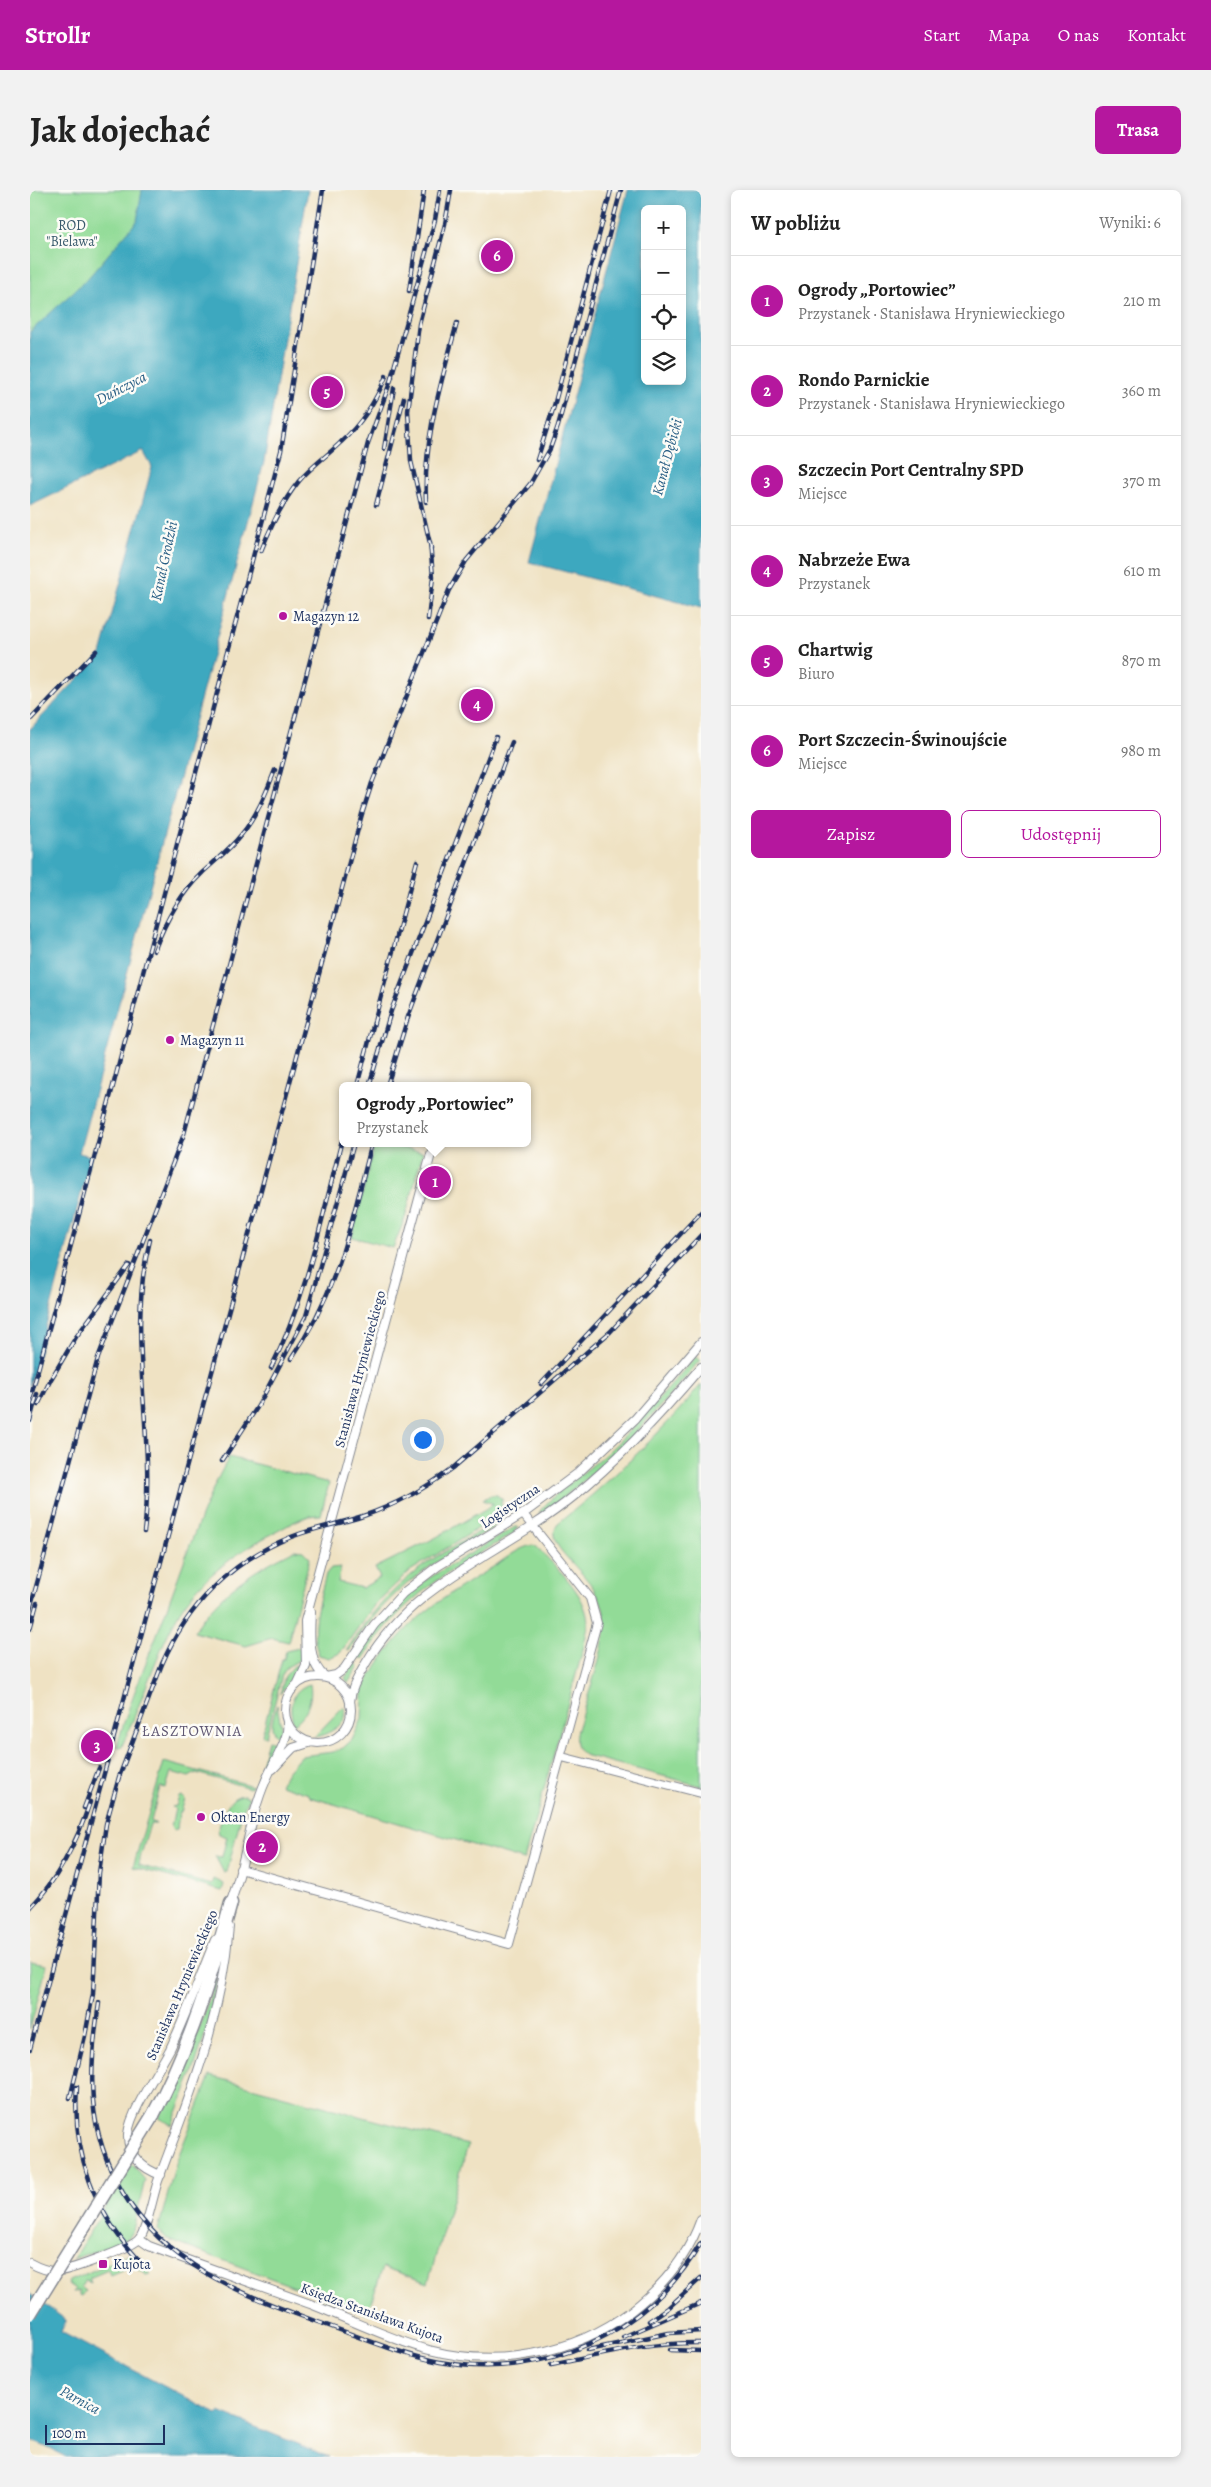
<!DOCTYPE html>
<html lang="pl">
<meta charset="utf-8">
<style>
:root{--surface:#fff;--page:#f2f2f2;--text:#222;--muted:#767676;--line:#e0e0e0;--accent:#b5179e}
body{margin:0;font-family:Alegreya,serif;background:var(--page);color:var(--text)}
.controls{position:absolute;right:15px;top:15px;display:grid;overflow:hidden;border-radius:8px;box-shadow:0 2px 8px #0003}
.controls button{width:45px;height:45px;display:grid;place-items:center;padding:0;border:0;border-bottom:1px solid var(--line);background:var(--surface);color:var(--text);font:25px sans-serif}
.scale{position:absolute;left:15px;bottom:12px;width:120px;box-sizing:border-box;padding-left:5px;border:2px solid #1b2f5e;border-top:0;font-size:14px;line-height:18px;white-space:nowrap;color:#1b2f5e;-webkit-text-stroke:4px #fdfcf7;paint-order:stroke}
.you{position:absolute;left:392px;top:1249px;width:18px;height:18px;margin:-12px;border:4px solid #fff;border-radius:50%;background:#1a73e8;box-shadow:0 0 0 8px #1a73e833}
.badge{display:grid;place-items:center;width:32px;height:32px;border-radius:50%;background:var(--accent);color:#fff;font-size:16px;font-weight:700}
.pin{position:absolute;translate:-50% -50%;border:2px solid #fff;box-shadow:0 1px 5px #0006}
.popup{position:absolute;left:309px;top:892px;width:192px;height:65px;box-sizing:border-box;display:grid;place-content:center;border-radius:8px;background:var(--surface);filter:drop-shadow(0 1px 4px #0005);font-size:16px;white-space:nowrap;color:var(--muted)}
.popup b{font-size:19px;color:var(--text)}
.popup::after{content:'';position:absolute;left:50%;top:100%;margin-left:-10px;border:10px solid transparent;border-top-color:var(--surface)}
.list{margin:0;padding:0;list-style:none}
h2{display:flex;justify-content:space-between;align-items:center;height:65px;margin:0;padding:0 20px;font-size:21px}
h2 small{font-size:16px;font-weight:400;color:var(--muted)}
.list li{display:grid;grid-template-columns:32px 1fr auto;gap:15px;align-items:center;box-sizing:border-box;height:90px;padding:0 20px;border-top:1px solid var(--line)}
.list b{display:block;font-size:19px;white-space:nowrap}
.list p{margin:0;font-size:16px;white-space:nowrap;color:var(--muted)}
.list em{font-size:16px;font-style:normal;color:var(--muted)}
.actions{display:flex;gap:10px;padding:15px 20px}
.actions a{flex:1;padding:11px 0;border:1px solid var(--accent);border-radius:8px;text-align:center;font-size:18px;color:var(--accent)}
.actions .main{background:var(--accent);color:#fff}
.icon{flex:none;width:28px;height:28px;fill:none;stroke:currentColor;stroke-width:2;stroke-linecap:round;stroke-linejoin:round}
.map{position:relative;flex:none;width:671px;height:2267px;overflow:hidden;border-radius:8px}
header{display:flex;align-items:center;gap:30px;box-sizing:border-box;height:70px;padding:0 25px;background:var(--accent);color:#fff}
header strong{font-size:24px}
nav{display:flex;gap:28px;margin-inline-start:auto;font-size:18px}
.intro{display:flex;align-items:center;justify-content:space-between;box-sizing:border-box;height:120px;padding:0 30px}
h1{margin:0;font-size:35px}
.button{padding:12px 22px;border-radius:8px;background:var(--accent);color:#fff;font-size:18px;font-weight:700}
main{display:flex;gap:30px;padding:0 30px}
aside{flex:1;background:var(--surface);border-radius:8px;box-shadow:0 2px 8px #0003}
.map>svg:first-child{display:block}
.green{fill:#92db97;stroke:#56857a}
.water{fill:#3ea8bf;stroke:#2c6c8e;fill-rule:evenodd}
.lines{fill:none;stroke-linecap:round;stroke-linejoin:round}
.minor-casing{stroke:#858890;stroke-width:10}
.primary-casing{stroke:#858890;stroke-width:15}
.minor{stroke:#fff;stroke-width:8}
.primary{stroke:#fff;stroke-width:12}
.rail-casing{stroke:#1b2f5e;stroke-width:4.5}
.rail{stroke:#fdfcf7;stroke-width:2.5;stroke-dasharray:8;stroke-linecap:butt}
.primary-bridge-casing{stroke:#858890;stroke-width:15;stroke-linecap:butt}
.primary-bridge{stroke:#fff;stroke-width:12}
.poi-dot{fill:#b5179e;stroke:#fdfcf7;stroke-width:2}
.labels{text-anchor:middle;dominant-baseline:central;stroke-width:5;stroke-linejoin:round;paint-order:stroke}
.park-label{font-size:14px;fill:#395a6c;stroke:#fdfcf7}
.poi-label{font-size:14px;fill:#1b2f5e;stroke:#fdfcf7;text-anchor:start}
.street-label{font-size:14px;fill:#1b2f5e;stroke:#fdfcf7}
.water-label{font-size:15px;font-style:italic;fill:#295f85;stroke:#fdfcf7}
.neighbourhood-label{font-size:15px;letter-spacing:1px;fill:#605873;stroke:#fdfcf7}
</style>
<header>
<strong>Strollr</strong>
<nav><a>Start</a><a>Mapa</a><a>O nas</a><a>Kontakt</a></nav>
</header>
<div class="intro"><h1>Jak dojechać</h1><a class="button">Trasa</a></div>
<main>
<div class="map">
<svg width="671" height="2267" viewBox="0 0 671 2267">
<rect width="100%" height="100%" fill="#fdfcf7"/>
<filter id="ink" filterUnits="userSpaceOnUse"><feTurbulence type="fractalNoise" baseFrequency=".02" numOctaves="2"/><feDisplacementMap in="SourceGraphic" scale="10" xChannelSelector="R" yChannelSelector="G"/><feConvolveMatrix kernelMatrix="1 2 1 2 8 2 1 2 1" color-interpolation-filters="sRGB"/></filter>
<filter id="wash" filterUnits="userSpaceOnUse"><feTurbulence type="fractalNoise" baseFrequency=".0096" numOctaves="4" result="noise"/><feDisplacementMap in="SourceGraphic" scale="20" xChannelSelector="R" yChannelSelector="G"/><feGaussianBlur stdDeviation="1.12" result="paint"/><feColorMatrix in="noise" values="0 0 0 0 0 0 0 0 0 0 0 0 0 0 0 0 0 1.4 0 .05"/><feComposite in="paint" operator="in"/></filter>
<g filter="url(#wash)">
<rect width="100%" height="100%" fill="#efe2c3"/>
<!-- green -->
<path class="green" d="M0,0h122l-13,19 -2,24 -107,110z
M345,953l48,9 -18,66 -12,30 -41,-11z
M665,1167l5,3c-40,48 -81,93 -130,132 -9,8 -20,19 -31,21 7,-14 56,-48 71,-63 31,-29 58,-61 85,-93z
M671,1195v401l-117,-31c-9,-6 -9,-12 -8,-22 8,-28 30,-83 29,-111 0,-41 -50,-65 -51,-87 0,-3 2,-8 3,-11 53,-42 100,-87 144,-139z
M199,1267l100,26 -8,32c-18,-1 -33,11 -49,19 -34,17 -78,49 -96,84 -22,41 -35,87 -55,130l-4,-2c12,-45 32,-89 48,-133 20,-53 37,-107 64,-156z
M461,1305h6l6,5 -2,1 2,12 -93,58 -35,33 -35,49 -11,5 -10,-3c-11,-25 1,-56 7,-81l5,-6 10,-1 -3,15 24,6 18,-10 -5,-10 60,-30 59,-34 -12,-4z
M475,1326l-7,8c-65,41 -106,59 -149,127l-2,-1c23,-38 52,-69 89,-93 23,-14 46,-26 69,-41z
M485,1337h3l-5,7c-64,37 -109,61 -150,125l-5,-3 29,-40 37,-35z
M503,1355l4,2c19,21 49,45 51,76 0,7 -3,15 -4,23l-60,214 -214,-63 -1,-3 -29,-9 7,-13 14,-16 32,-4 10,-4 9,-8 10,-21 1,-30c36,-64 69,-85 130,-122 11,-7 26,-20 40,-22z
M265,1360l8,1 7,7 -22,84 -16,-4 -26,8 -52,-14c23,-39 61,-63 101,-82z
M269,1458l3,2 1,8 -16,9 -5,8 -16,61 -4,-1 20,-76h2l2,-8z
M324,1473l5,3 -11,17 -3,-5z
M264,1476h8c-4,10 -16,19 -22,28l5,-18z
M280,1494c3,15 -3,31 -16,40 -7,-17 -2,-35 16,-40z
M247,1515l5,27v7c-16,-7 -9,-21 -5,-34z
M313,1517c11,14 -16,29 -29,30z
M238,1550l7,2 3,4 -23,41z
M134,1572l89,24 -3,2 -54,-15 -7,4 -18,-5 -5,16 -6,-1 -9,34 5,3h-6l-12,41 74,20 2,-6 10,5 -2,7 -89,-24z
M214,1605l5,2 -7,15 -15,60 -3,1 -9,-17 7,1 5,-20 -8,-3 -1,-4c4,-9 7,-34 26,-35z
M152,1606l3,3 -4,13h-2l-2,17 -4,1 -2,-4 4,-17 -3,-2 4,-1 3,-9z
M0,1772l17,3 -17,64z
M190,1773l-12,62 -16,50 -20,50 -13,-7 42,-93z
M180,1886l258,69 -40,138 -45,-16 -16,47 -201,-75 -8,-9 19,-70z
M102,1974l13,16 -12,50 -6,9 -54,20z
M101,2064l19,20 -4,1 -9,-6 -2,-5 -25,11 -2,-5 -19,8 2,5 -6,-3 -4,7 5,4 -4,5 -2,-1v-4l-7,1 2,-3 -7,-5 1,-3z"/>
<!-- water -->
<path class="water" d="M112,0h166l-44,272 -185,691 12,3 -61,230v-657l71,-75 51,-187 -9,-16 -113,55v-174l58,-54 49,-57z
M598,0h73v418l-172,-46zM615,19h37v172h-37z
M0,2104l36,26 -5,12 156,82 2,-2 110,45h-263l-36,-18z"/>
</g>
<g filter="url(#ink)">
<g class="lines">
<!-- minor casing -->
<g class="minor-casing">
<path id="minor" d="M281,1422c-1,20 -4,53 15,65
M255 1520a33 33 0 1 1 66 0a33 33 0 1 1-66 0Z
M296,1487l10,-2 8,-6 30,-44 29,-32 35,-27 85,-52 55,-41 57,-54 66,-77
M268,1493l8,-17 -1,-45 129,-478
M320,1515c0,-16 8,-28 16,-42 51,-85 134,-107 208,-167 47,-38 88,-83 127,-129
M532,1567l139,36
M243,1579l20,-21 16,-5
M210,1679l269,75 88,-321 -7,-25 -67,-84
M199,1716c17,-40 19,-86 37,-126 6,-15 24,-42 21,-56
M131,1985c-18,-6 -34,-20 -33,-41 2,-22 31,-64 42,-85 17,-36 30,-73 45,-109
M109,2049l10,7c54,20 109,39 164,59 38,15 76,34 116,45 69,18 145,4 202,-39 31,-24 57,-55 70,-92
M0,2073c9,5 18,9 29,8 12,-1 73,-23 80,-32 8,-9 14,-44 19,-58 32,-86 63,-160 71,-254"/>
</g>
<!-- primary casing -->
<g class="primary-casing">
<path id="primary" d="M123,1925c37,-67 58,-139 78,-212"/>
</g>
<!-- minor -->
<use href="#minor" class="minor"/>
<!-- primary -->
<use href="#primary" class="primary"/>
<!-- rail casing -->
<g class="rail-casing">
<path id="rail" d="M379,101l15,-101
M360,192l45,-162 5,-30
M354,259l10,-61
M507,270l17,-54 57,-216
M396,312c-3,-62 15,-119 31,-179
M346,315l28,-107
M401,358l-20,-87 -3,-50 11,-87 26,-100 6,-34
M231,361c10,-25 21,-49 38,-70 13,-15 29,-26 42,-39 20,-18 35,-41 45,-66
M398,429l5,-42 -3,-35
M0,530l66,-69
M124,761c11,-29 26,-57 48,-78 14,-13 28,-24 39,-38 16,-19 25,-42 34,-65
M327,896l60,-225
M339,896l22,-75 105,-274
M357,896l21,-69 104,-275
M261,1169c48,-69 60,-136 81,-216
M241,1178c36,-71 51,-151 71,-228
M511,1194l160,-172
M0,1210l251,-949 42,-261
M8,1215l13,-26 25,-42 53,-72
M0,1231l7,-27
M192,1271l36,-55 48,-90 48,-173
M114,1342c13,-97 -19,-196 6,-292
M0,1419l68,-251 86,-224 184,-691 24,-66
M0,1439l7,-26
M54,1618l15,-40
M0,1718c29,-30 47,-66 60,-106
M69,1813c-10,71 -14,125 24,190 42,71 119,102 192,128 41,14 82,33 125,41 103,19 208,-28 261,-119
M0,1859l332,-1235 10,-31 77,-193 17,-29 64,-77 20,-35 8,-23 63,-236
M47,1897c-5,64 17,126 62,173
M40,1908l15,-62 8,-42 6,-121 7,-49 13,-47 43,-113c25,-58 69,-103 129,-127 23,-9 48,-13 72,-21 33,-11 63,-28 90,-48l157,-136 91,-97
M619,2131l19,-13 33,-30
M593,2147l78,-34
M558,2160l81,-17 32,-2
M640,2160l31,1
M521,2175c50,-10 99,-23 150,-22"/>
</g>
<!-- rail -->
<use href="#rail" class="rail"/>
<!-- primary-bridge casing -->
<g class="primary-bridge-casing">
<path id="primary-bridge" d="M0,2124l123,-199"/>
</g>
<!-- primary-bridge -->
<use href="#primary-bridge" class="primary-bridge"/>
</g>
</g>
<!-- markers -->
<g class="poi-dot">
<circle cx="253" cy="426" r="5"/>
<circle cx="140" cy="850" r="5"/>
<circle cx="171" cy="1627" r="5"/>
<rect x="68" y="2069" width="10" height="10" rx="2.5"/>
</g>
<g class="labels">
<!-- park labels -->
<g class="park-label">
<text x="42" y="35">ROD<tspan x="42" dy="16">"Bielawa"</tspan></text>
</g>
<!-- poi labels -->
<g class="poi-label">
<text x="263" y="426">Magazyn 12</text>
<text x="150" y="850">Magazyn 11</text>
<text x="181" y="1627">Oktan Energy</text>
<text x="83" y="2074">Kujota</text>
</g>
<!-- street labels -->
<g class="street-label">
<text transform="translate(330 1179) rotate(-75)">Stanisława Hryniewieckiego</text>
<text transform="translate(480 1316) rotate(-34)">Logistyczna</text>
<text transform="translate(152 1795) rotate(-67)">Stanisława Hryniewieckiego</text>
<text transform="translate(342 2123) rotate(20)">Księdza Stanisława Kujota</text>
</g>
<!-- water labels -->
<g class="water-label">
<text transform="translate(91 198) rotate(-27)">Duńczyca</text>
<text transform="translate(637 267) rotate(-75)">Kanał Dębicki</text>
<text transform="translate(134 371) rotate(-78)">Kanał Grodzki</text>
<text transform="translate(50 2210) rotate(29)">Parnica</text>
</g>
<!-- neighbourhood labels -->
<g class="neighbourhood-label">
<text x="162" y="1541">ŁASZTOWNIA</text>
</g>
</g>
</svg>
<div class="controls">
<button>+</button>
<button>−</button>
<button><svg class="icon" aria-label="locate" viewBox="0 0 24 24"><circle cx="12" cy="12" r="6"/><path d="M12 2v4M12 18v4M2 12h4M18 12h4"/></svg></button>
<button><svg class="icon" aria-label="layers" viewBox="0 0 24 24"><path d="M12 4l9 5-9 5-9-5zM3 14l9 5 9-5"/></svg></button>
</div>
<div class="scale">100 m</div>
<div class="you"></div>
<div class="pin badge" style="left:405px;top:992px">1</div>
<div class="popup"><b>Ogrody „Portowiec”</b>Przystanek</div>
<div class="pin badge" style="left:232px;top:1657px">2</div>
<div class="pin badge" style="left:67px;top:1556px">3</div>
<div class="pin badge" style="left:447px;top:515px">4</div>
<div class="pin badge" style="left:297px;top:202px">5</div>
<div class="pin badge" style="left:467px;top:66px">6</div>
</div>
<aside>
<h2>W pobliżu<small>Wyniki: 6</small></h2>
<ul class="list">
<li><span class="badge">1</span><div><b>Ogrody „Portowiec”</b><p>Przystanek · Stanisława Hryniewieckiego</p></div><em>210 m</em></li>
<li><span class="badge">2</span><div><b>Rondo Parnickie</b><p>Przystanek · Stanisława Hryniewieckiego</p></div><em>360 m</em></li>
<li><span class="badge">3</span><div><b>Szczecin Port Centralny SPD</b><p>Miejsce</p></div><em>370 m</em></li>
<li><span class="badge">4</span><div><b>Nabrzeże Ewa</b><p>Przystanek</p></div><em>610 m</em></li>
<li><span class="badge">5</span><div><b>Chartwig</b><p>Biuro</p></div><em>870 m</em></li>
<li><span class="badge">6</span><div><b>Port Szczecin-Świnoujście</b><p>Miejsce</p></div><em>980 m</em></li>
</ul>
<div class="actions"><a class="main">Zapisz</a><a>Udostępnij</a></div>
</aside>
</main>
